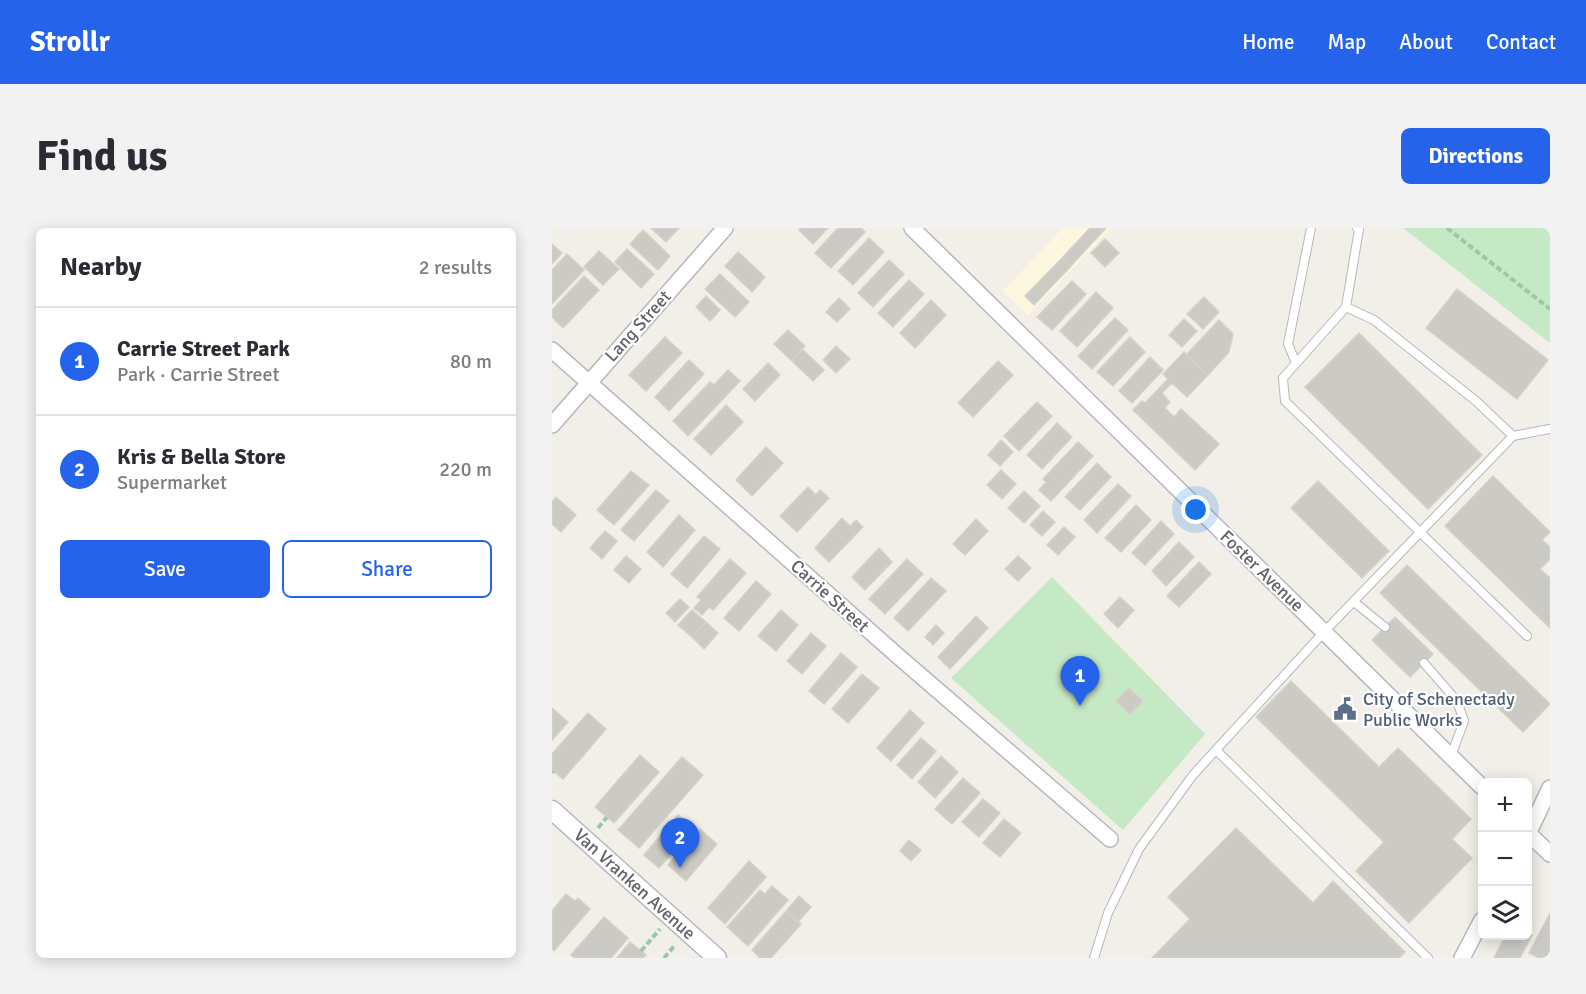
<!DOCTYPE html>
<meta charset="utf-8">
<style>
:root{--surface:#fff;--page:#f2f2f3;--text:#2b2b33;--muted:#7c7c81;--line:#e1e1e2;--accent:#2563eb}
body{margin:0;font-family:Signika,sans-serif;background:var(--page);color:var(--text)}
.controls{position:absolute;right:18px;bottom:18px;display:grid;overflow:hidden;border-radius:9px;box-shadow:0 3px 15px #0003}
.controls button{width:54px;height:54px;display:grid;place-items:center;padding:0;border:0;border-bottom:2px solid var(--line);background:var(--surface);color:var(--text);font:30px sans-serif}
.you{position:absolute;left:644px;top:282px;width:21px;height:21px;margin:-15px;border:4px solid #fff;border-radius:50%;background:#1a73e8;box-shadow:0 0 0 9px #1a73e833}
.badge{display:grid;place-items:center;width:39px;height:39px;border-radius:50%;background:var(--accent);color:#fff;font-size:20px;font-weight:700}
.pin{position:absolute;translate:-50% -50px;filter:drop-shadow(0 2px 3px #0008)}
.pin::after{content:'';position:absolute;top:32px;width:21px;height:18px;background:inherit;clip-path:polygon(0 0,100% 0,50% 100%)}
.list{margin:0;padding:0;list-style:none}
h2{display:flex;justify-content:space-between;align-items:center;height:78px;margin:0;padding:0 24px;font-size:26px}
h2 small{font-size:20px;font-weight:400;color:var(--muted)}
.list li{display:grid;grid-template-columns:39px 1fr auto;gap:18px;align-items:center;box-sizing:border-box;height:108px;padding:0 24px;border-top:2px solid var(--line)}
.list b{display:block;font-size:22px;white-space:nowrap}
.list p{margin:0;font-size:20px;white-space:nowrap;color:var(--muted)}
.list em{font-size:20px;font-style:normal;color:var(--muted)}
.actions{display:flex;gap:12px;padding:18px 24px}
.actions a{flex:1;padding:14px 0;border:2px solid var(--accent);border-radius:9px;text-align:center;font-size:21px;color:var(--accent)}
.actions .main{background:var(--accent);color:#fff}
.icon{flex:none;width:33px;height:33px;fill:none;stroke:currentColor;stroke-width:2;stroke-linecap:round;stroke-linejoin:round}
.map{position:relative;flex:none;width:998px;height:730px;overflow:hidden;border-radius:9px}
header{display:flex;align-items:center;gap:36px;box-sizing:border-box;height:84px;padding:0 30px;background:var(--accent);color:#fff}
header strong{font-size:28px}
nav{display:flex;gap:33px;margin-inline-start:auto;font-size:21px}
.intro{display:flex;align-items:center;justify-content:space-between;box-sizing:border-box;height:144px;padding:0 36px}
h1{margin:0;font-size:42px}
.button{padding:15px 27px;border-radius:9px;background:var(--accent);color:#fff;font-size:21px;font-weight:700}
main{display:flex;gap:36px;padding:0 36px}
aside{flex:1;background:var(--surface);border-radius:9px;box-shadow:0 3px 15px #0003}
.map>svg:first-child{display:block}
.commercial{fill:#fef7e0}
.green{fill:#c5e8c5}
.building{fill:#cccac5;stroke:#d6d1c6;stroke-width:1.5}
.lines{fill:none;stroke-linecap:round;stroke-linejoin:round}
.service-casing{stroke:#b5b8bc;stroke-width:10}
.minor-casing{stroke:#b5b8bc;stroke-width:18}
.tertiary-casing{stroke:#b5b8bc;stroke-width:21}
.path{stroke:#9cc7a9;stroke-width:4;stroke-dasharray:6 3;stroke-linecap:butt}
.service{stroke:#fff;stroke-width:8}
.minor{stroke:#fff;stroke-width:15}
.tertiary{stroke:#fff;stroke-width:18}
.labels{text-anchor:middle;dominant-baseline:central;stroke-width:4.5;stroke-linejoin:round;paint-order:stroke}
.street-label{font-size:18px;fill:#5f6368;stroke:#fff}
.service-label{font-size:18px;fill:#4e5e75;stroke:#fff;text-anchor:start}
</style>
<header>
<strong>Strollr</strong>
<nav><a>Home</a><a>Map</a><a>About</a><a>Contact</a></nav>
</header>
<div class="intro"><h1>Find us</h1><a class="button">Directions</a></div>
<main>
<aside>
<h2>Nearby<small>2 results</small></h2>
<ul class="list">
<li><span class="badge">1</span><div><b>Carrie Street Park</b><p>Park · Carrie Street</p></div><em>80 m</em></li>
<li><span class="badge">2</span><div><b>Kris &amp; Bella Store</b><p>Supermarket</p></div><em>220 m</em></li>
</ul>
<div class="actions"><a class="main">Save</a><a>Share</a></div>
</aside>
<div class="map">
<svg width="998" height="730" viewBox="0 0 998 730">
<rect width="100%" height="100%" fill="#f1efe8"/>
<!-- commercial -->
<path class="commercial" d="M511,0h48l-83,87 -25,-24z"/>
<!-- green -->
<path class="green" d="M851,0h147v115z
M500,349l153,157 -82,96 -172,-152z"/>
<!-- building -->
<path class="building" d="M99,0h28l-13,14z
M249,0h27l-15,16 -14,-14z
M286,0h23l4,4 -34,36 -16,-15z
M538,0h16l-35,38 -9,-8z
M91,2l27,26 -12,14 -28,-26z
M317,10l15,14 -31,33 -15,-14z
M553,11l14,14 -14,14 -14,-14z
M0,16l10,9 -10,11z
M75,21l27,25 -13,14 -26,-26z
M47,23l20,18 -16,16 -19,-18z
M186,24l27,25 -13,15 -27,-26z
M15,26l17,16 -32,34v-34z
M510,30l9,8 -37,39 -9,-9z
M337,32l15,14 -31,33 -15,-14z
M168,46l29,28 -14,15 -30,-28z
M32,48l15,14 -36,38 -11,-11v-7z
M357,52l15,14 -31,33 -15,-14z
M520,53l14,13 -34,36 -15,-13z
M905,61l91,71 -31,39 -91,-71z
M544,64l17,16 -36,39 -17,-16z
M154,68l14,14 -10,11 -14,-14z
M652,69l15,15 -16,17 -16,-15z
M287,70l11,11 -13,13 -11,-10z
M379,72l15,15 -31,33 -15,-15z
M563,90l13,12 -36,39 -14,-13z
M632,91l13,12 -15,16 -13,-12z
M667,92l14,14 -4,18 -21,23 -22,-20z
M236,102l17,16 -13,15 -18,-17z
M807,105l123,122 -54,54 -123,-122z
M113,109l17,16 -36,38 -17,-16z
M578,109l15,15 -32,34 -16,-14z
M284,118l14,13 -14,14 -13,-13z
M250,121l22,21 -11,11 -21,-20z
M632,124l24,23 -21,22 -15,-14 -10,10 8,9 -5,6 9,9 7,-8 38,35 -24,26 -62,-60 9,-9 3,2 23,-24 -5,-5z
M598,129l13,13 -31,33 -13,-12z
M137,132l15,14 -35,37 -14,-14z
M446,133l15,14 -40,42 -15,-14z
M216,135l12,12 -25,26 -12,-12z
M176,142l12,11 -52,55 -15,-15 37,-39 4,3z
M485,174l15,14 -33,35 -15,-15z
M174,177l17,17 -32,33 -17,-16z
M505,195l15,14 -30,32 -15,-14z
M449,212l12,12 -13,14 -12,-11z
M526,214l15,14 -42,45 -12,-11 7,-8 -3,-3z
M214,219l17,16 -31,33 -16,-16z
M545,235l14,14 -31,33 -15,-13z
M449,242l15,14 -14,15 -15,-14z
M79,243l18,14 -35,40 -17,-15z
M941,248l57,56 -8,8 8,7v12l-10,10 10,9v50l-105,-102z
M766,253l71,70 -27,27 -71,-70z
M566,256l13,12 -34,37 -13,-13z
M256,259l8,8 4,-5 9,8 -32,34 -17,-16z
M104,262l13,11 -35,40 -13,-11z
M472,263l16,15 -16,17 -16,-15z
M4,269l20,18 -15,17 -9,-8v-22z
M584,277l15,15 -30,32 -16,-14z
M491,283l12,11 -13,14 -12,-11z
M127,287l16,15 -32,37 -16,-15z
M290,290l8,8 6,-6 7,7 -34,35 -14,-14z
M424,291l12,12 -23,24 -12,-11z
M609,293l13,13 -29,31 -13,-12z
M512,299l11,10 -17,18 -11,-10z
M53,303l12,10 -15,18 -12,-11z
M152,308l16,13 -33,39 -16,-14z
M627,314l15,15 -28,29 -14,-15z
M327,320l13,14 -27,28 -13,-13z
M74,328l15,13 -12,14 -15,-13z
M466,328l13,12 -13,13 -13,-12z
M178,331l16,14 -33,37 -4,-3 -7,8 -8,-7 7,-8 -4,-3z
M355,331l16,15 -38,40 -16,-15z
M647,334l12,12 -32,33 -12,-11z
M855,337l143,139 -27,28 -143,-139z
M379,350l15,13 -38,40 -14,-13z
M204,353l15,13 -32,37 -15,-13z
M568,369l14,13 -16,18 -14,-14z
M128,371l9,8 -14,15 -9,-9z
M140,382l14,12 -14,15 -14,-12z
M229,382l17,15 -22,26 -18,-15z
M424,388l12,12 -38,41 -12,-12z
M843,389l38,37 -23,23 -38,-37z
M154,394l12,11 -14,16 -12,-12z
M384,397l8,8 -11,12 -8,-8z
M259,405l15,13 -24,28 -15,-13z
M289,425l16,14 -33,37 -15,-13z
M310,446l17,14 -31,35 -16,-14z
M739,453l88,86 19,-19 73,71 -19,20 20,19 -63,65 -53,-52 28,-29 -128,-125z
M577,460l14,13 -13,13 -14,-13z
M0,480l16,14 -16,18z
M358,482l14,13 -33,38 -14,-13z
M36,485l18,16 -43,50 -11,-9v-16z
M369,510l15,13 -24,28 -15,-14z
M88,527l19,17 -45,51 -19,-16z
M389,528l17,16 -23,26 -17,-16z
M130,529l21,18 -64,73 -21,-18z
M411,550l17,15 -28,31 -17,-15z
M431,571l17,14 -21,24 -17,-15z
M126,587l15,14 -34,39 -15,-13z
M452,591l17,14 -21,24 -17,-14z
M684,600l77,75 20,-22 72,71 -6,6h-247l38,-39 -22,-22z
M148,601l17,15 -31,37 -18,-16z
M357,612l12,10 -10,11 -11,-10z
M197,633l17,16 -41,47 -17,-16z
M220,658l16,14 -40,46 -21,-19 33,-37 5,4z
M14,666l9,7 3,-3 12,11 -36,42 -2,-2v-38z
M247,668l12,11 -13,15 -12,-11z
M234,683l15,13 -30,34h-11l-8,-8z
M998,685v44l-11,1 -10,-5z
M52,689l24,21 -17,20h-36l-4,-3z
M975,704l5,3 -12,23h-26l11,-22h22z
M78,714l16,13 -3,3h-26z"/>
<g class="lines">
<!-- service casing -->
<g class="service-casing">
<path id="service" d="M794,79l13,-78 -2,-1
M744,135l-8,-19 23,-116
M802,374l31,25
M975,408l-242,-235 -2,-23 63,-71 28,13 102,81 37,35 37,-7
M872,435l33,38 7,20 -13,35
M664,522l212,208
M542,730l14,-45 31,-64 54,-74 131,-143 189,-196"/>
</g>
<!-- minor casing -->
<g class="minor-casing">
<path id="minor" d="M360,0l570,559
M0,122l347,307 211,182
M0,197l173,-197
M975,604l23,22
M975,608l23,-48
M910,730l20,-38"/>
</g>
<!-- tertiary casing -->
<g class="tertiary-casing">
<g id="tertiary">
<path id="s1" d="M0,582l165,148"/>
</g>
</g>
<!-- path -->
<path class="path" d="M895,0l103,81
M0,545l1,-2
M46,600l9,-11
M89,723l19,-22
M112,730l11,-13"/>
<!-- service -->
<use href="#service" class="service"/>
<!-- minor -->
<use href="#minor" class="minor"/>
<!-- tertiary -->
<use href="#tertiary" class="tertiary"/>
</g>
<!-- icons -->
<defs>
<g id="civic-bare" transform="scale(1.8)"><path d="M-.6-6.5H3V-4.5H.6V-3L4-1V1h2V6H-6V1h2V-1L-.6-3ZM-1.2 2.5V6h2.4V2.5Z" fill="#5c6f8a" stroke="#fff" stroke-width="2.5" paint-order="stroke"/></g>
</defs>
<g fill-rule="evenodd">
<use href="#civic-bare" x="793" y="481"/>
</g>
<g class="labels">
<!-- street labels -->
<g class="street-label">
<text transform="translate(86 98) rotate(-48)">Lang Street</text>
<text transform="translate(710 343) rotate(44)">Foster Avenue</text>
<text transform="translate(278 368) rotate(42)">Carrie Street</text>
<text stroke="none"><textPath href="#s1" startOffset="111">Van Vranken Avenue</textPath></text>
</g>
<!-- service labels -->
<g class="service-label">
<text x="811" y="471">City of Schenectady<tspan x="811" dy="21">Public Works</tspan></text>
</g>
</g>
</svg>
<div class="controls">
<button>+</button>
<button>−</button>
<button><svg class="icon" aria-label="layers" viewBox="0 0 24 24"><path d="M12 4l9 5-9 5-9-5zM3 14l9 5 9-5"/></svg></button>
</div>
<div class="you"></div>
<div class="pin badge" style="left:528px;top:478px">1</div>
<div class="pin badge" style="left:128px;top:640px">2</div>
</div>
</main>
